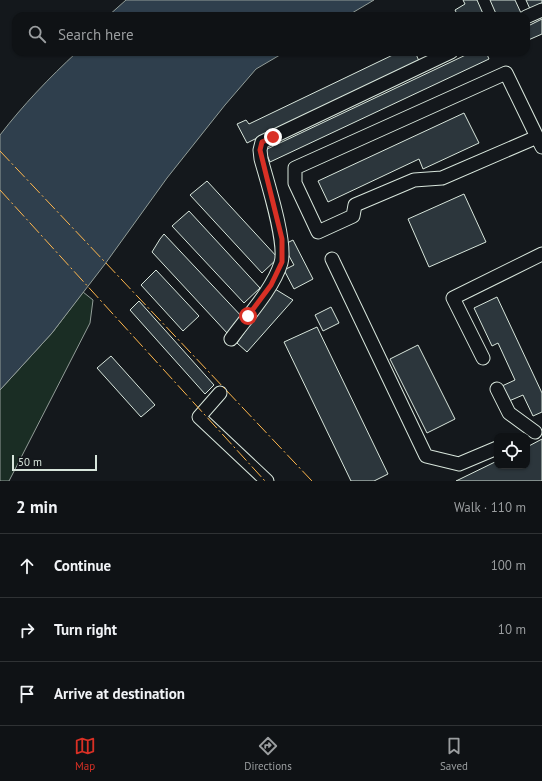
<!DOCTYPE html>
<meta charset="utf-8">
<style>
:root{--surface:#0f1215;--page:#181b1e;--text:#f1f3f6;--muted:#9b9ea0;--line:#2f3234;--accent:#d93025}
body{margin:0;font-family:"PT Sans",sans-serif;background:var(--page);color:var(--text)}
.controls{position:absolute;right:12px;bottom:12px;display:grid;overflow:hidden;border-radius:8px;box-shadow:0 1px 3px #0004}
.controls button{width:36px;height:36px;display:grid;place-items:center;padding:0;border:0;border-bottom:1px solid var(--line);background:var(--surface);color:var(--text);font:20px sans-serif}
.scale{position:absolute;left:12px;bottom:10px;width:85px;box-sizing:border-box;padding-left:4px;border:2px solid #d8e6dc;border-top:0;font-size:11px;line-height:14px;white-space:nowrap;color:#d8e6dc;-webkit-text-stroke:3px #14181c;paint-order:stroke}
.stop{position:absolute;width:12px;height:12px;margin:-9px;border:3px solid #d93025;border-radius:50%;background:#fff}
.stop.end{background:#d93025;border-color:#fff;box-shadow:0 1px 4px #0008}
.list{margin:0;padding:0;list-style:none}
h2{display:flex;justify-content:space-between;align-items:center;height:52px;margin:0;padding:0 16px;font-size:17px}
h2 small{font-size:13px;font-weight:400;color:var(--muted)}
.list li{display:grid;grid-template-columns:26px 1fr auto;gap:12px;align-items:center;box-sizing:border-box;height:64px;padding:0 16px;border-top:1px solid var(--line)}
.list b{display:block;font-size:15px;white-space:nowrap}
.list em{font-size:13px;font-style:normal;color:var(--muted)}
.icon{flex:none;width:22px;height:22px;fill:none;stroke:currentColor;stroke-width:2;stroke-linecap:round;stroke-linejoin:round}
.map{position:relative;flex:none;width:542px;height:481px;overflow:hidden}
.search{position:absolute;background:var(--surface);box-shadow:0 1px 3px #0004;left:12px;right:12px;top:12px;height:44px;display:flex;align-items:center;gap:10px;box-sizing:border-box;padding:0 14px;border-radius:12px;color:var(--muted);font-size:15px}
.sheet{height:244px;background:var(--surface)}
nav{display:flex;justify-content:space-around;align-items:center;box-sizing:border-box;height:56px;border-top:1px solid var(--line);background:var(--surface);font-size:11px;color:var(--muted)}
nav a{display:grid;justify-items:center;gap:2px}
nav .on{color:var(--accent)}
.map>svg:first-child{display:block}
.green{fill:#1a2d24;stroke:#939e99}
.water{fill:#2f3f4d;stroke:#939e99}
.building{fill:#2c363c;stroke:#d8e6dc}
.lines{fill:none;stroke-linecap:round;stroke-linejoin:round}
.minor-casing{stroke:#d8e6dc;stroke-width:15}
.minor{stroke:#14181c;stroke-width:13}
.power{stroke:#ffb74d;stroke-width:1;stroke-dasharray:14 3 2 3;stroke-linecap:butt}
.route{stroke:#d93025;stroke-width:5}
</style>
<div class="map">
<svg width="542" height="481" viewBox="0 0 542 481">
<rect width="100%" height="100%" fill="#14181c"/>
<!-- green -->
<path class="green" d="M83,292l10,8 -3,23 -81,158h-9v-91l52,-57z"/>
<!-- water -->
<path class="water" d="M126,0h248l-27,16h-239z
M77,52h208l-29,17 -31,36 -58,73 -62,86 -53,69 -52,57v-255c23,-30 49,-57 77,-83z"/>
<!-- building -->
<path class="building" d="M463,0h14l7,16h-26l-3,-6 10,-6z
M490,0h25l6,13 -7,3h-17z
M526,0h16v3l-12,6z
M542,19v15l-16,7v-14z
M399,52h16l4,9 -162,77 -10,5 -10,-19 9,-4 3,4z
M472,52h14l3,7 -219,103 -5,-12z
M464,113l15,30 -56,26 -4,-10 -91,43 -10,-21z
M207,181l71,77 -16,15 -72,-78z
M464,194l22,48 -57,25 -21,-48z
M189,211l71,77 -16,15 -72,-77z
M164,234l80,85 -16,15 -76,-82 8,-13z
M293,240l20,39 -19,10 -10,-19 10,-5 -11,-20z
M156,270l43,46 -16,15 -42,-46z
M275,289l18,11 -46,52 -10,-9z
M497,297l45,96v19l-9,4 -10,-21 -14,6 -7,-15 13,-6 -17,-37 -6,3 -18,-38z
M139,301l75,84 -9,9 -75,-84z
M331,307l8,16 -16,8 -8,-16z
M317,327l71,147 -14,7h-23l-67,-139z
M418,345l37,74 -28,14 -37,-74z
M111,356l44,49 -14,12 -44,-49z
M542,439v42h-86l41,-20v5h30v-19z"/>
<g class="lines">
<!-- minor casing -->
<g class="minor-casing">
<path id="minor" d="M526,17l16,-7
M537,137l-31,-64 -211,95v15l23,49 35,-16 2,-11 59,-25 28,-2 95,-41 5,10
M332,259l94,197 33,8 38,-16
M231,339c16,-22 42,-50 50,-76 6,-20 -14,-82 -20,-104l-1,-9 2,-8 189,-90
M483,358l-30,-60 89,-44
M497,389l12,24 26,19
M220,393l-21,24 68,64"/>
</g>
<!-- minor -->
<use href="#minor" class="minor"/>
<!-- power -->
<path class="power" d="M0,151l312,330
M0,190l265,291"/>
</g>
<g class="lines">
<!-- route -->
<path class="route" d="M248,316l23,-31 11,-23v-23l-22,-89 2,-8 11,-5"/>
</g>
</svg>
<div class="controls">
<button><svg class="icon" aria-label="locate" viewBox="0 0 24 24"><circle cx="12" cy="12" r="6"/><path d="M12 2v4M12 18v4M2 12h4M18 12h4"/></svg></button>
</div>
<div class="scale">50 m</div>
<div class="stop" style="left:248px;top:316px"></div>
<div class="stop end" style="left:273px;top:137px"></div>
<div class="search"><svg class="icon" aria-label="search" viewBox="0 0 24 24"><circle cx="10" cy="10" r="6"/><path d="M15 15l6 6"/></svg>Search here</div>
</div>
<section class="sheet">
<h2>2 min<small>Walk · 110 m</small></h2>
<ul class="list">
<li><svg class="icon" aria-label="ahead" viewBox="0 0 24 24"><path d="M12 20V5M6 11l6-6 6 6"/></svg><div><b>Continue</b></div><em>100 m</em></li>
<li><svg class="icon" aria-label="right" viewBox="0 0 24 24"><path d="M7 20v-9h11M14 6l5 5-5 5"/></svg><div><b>Turn right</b></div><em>10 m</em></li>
<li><svg class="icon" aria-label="arrive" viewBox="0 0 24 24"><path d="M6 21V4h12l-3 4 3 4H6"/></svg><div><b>Arrive at destination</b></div></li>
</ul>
</section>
<nav>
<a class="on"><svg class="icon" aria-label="map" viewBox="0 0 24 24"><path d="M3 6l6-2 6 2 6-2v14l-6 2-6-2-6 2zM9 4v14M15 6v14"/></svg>Map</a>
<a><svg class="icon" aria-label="directions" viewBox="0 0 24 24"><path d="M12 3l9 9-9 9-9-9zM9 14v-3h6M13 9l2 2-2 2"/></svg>Directions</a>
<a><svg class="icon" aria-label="saved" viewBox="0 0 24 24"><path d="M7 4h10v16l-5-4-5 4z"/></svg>Saved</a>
</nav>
